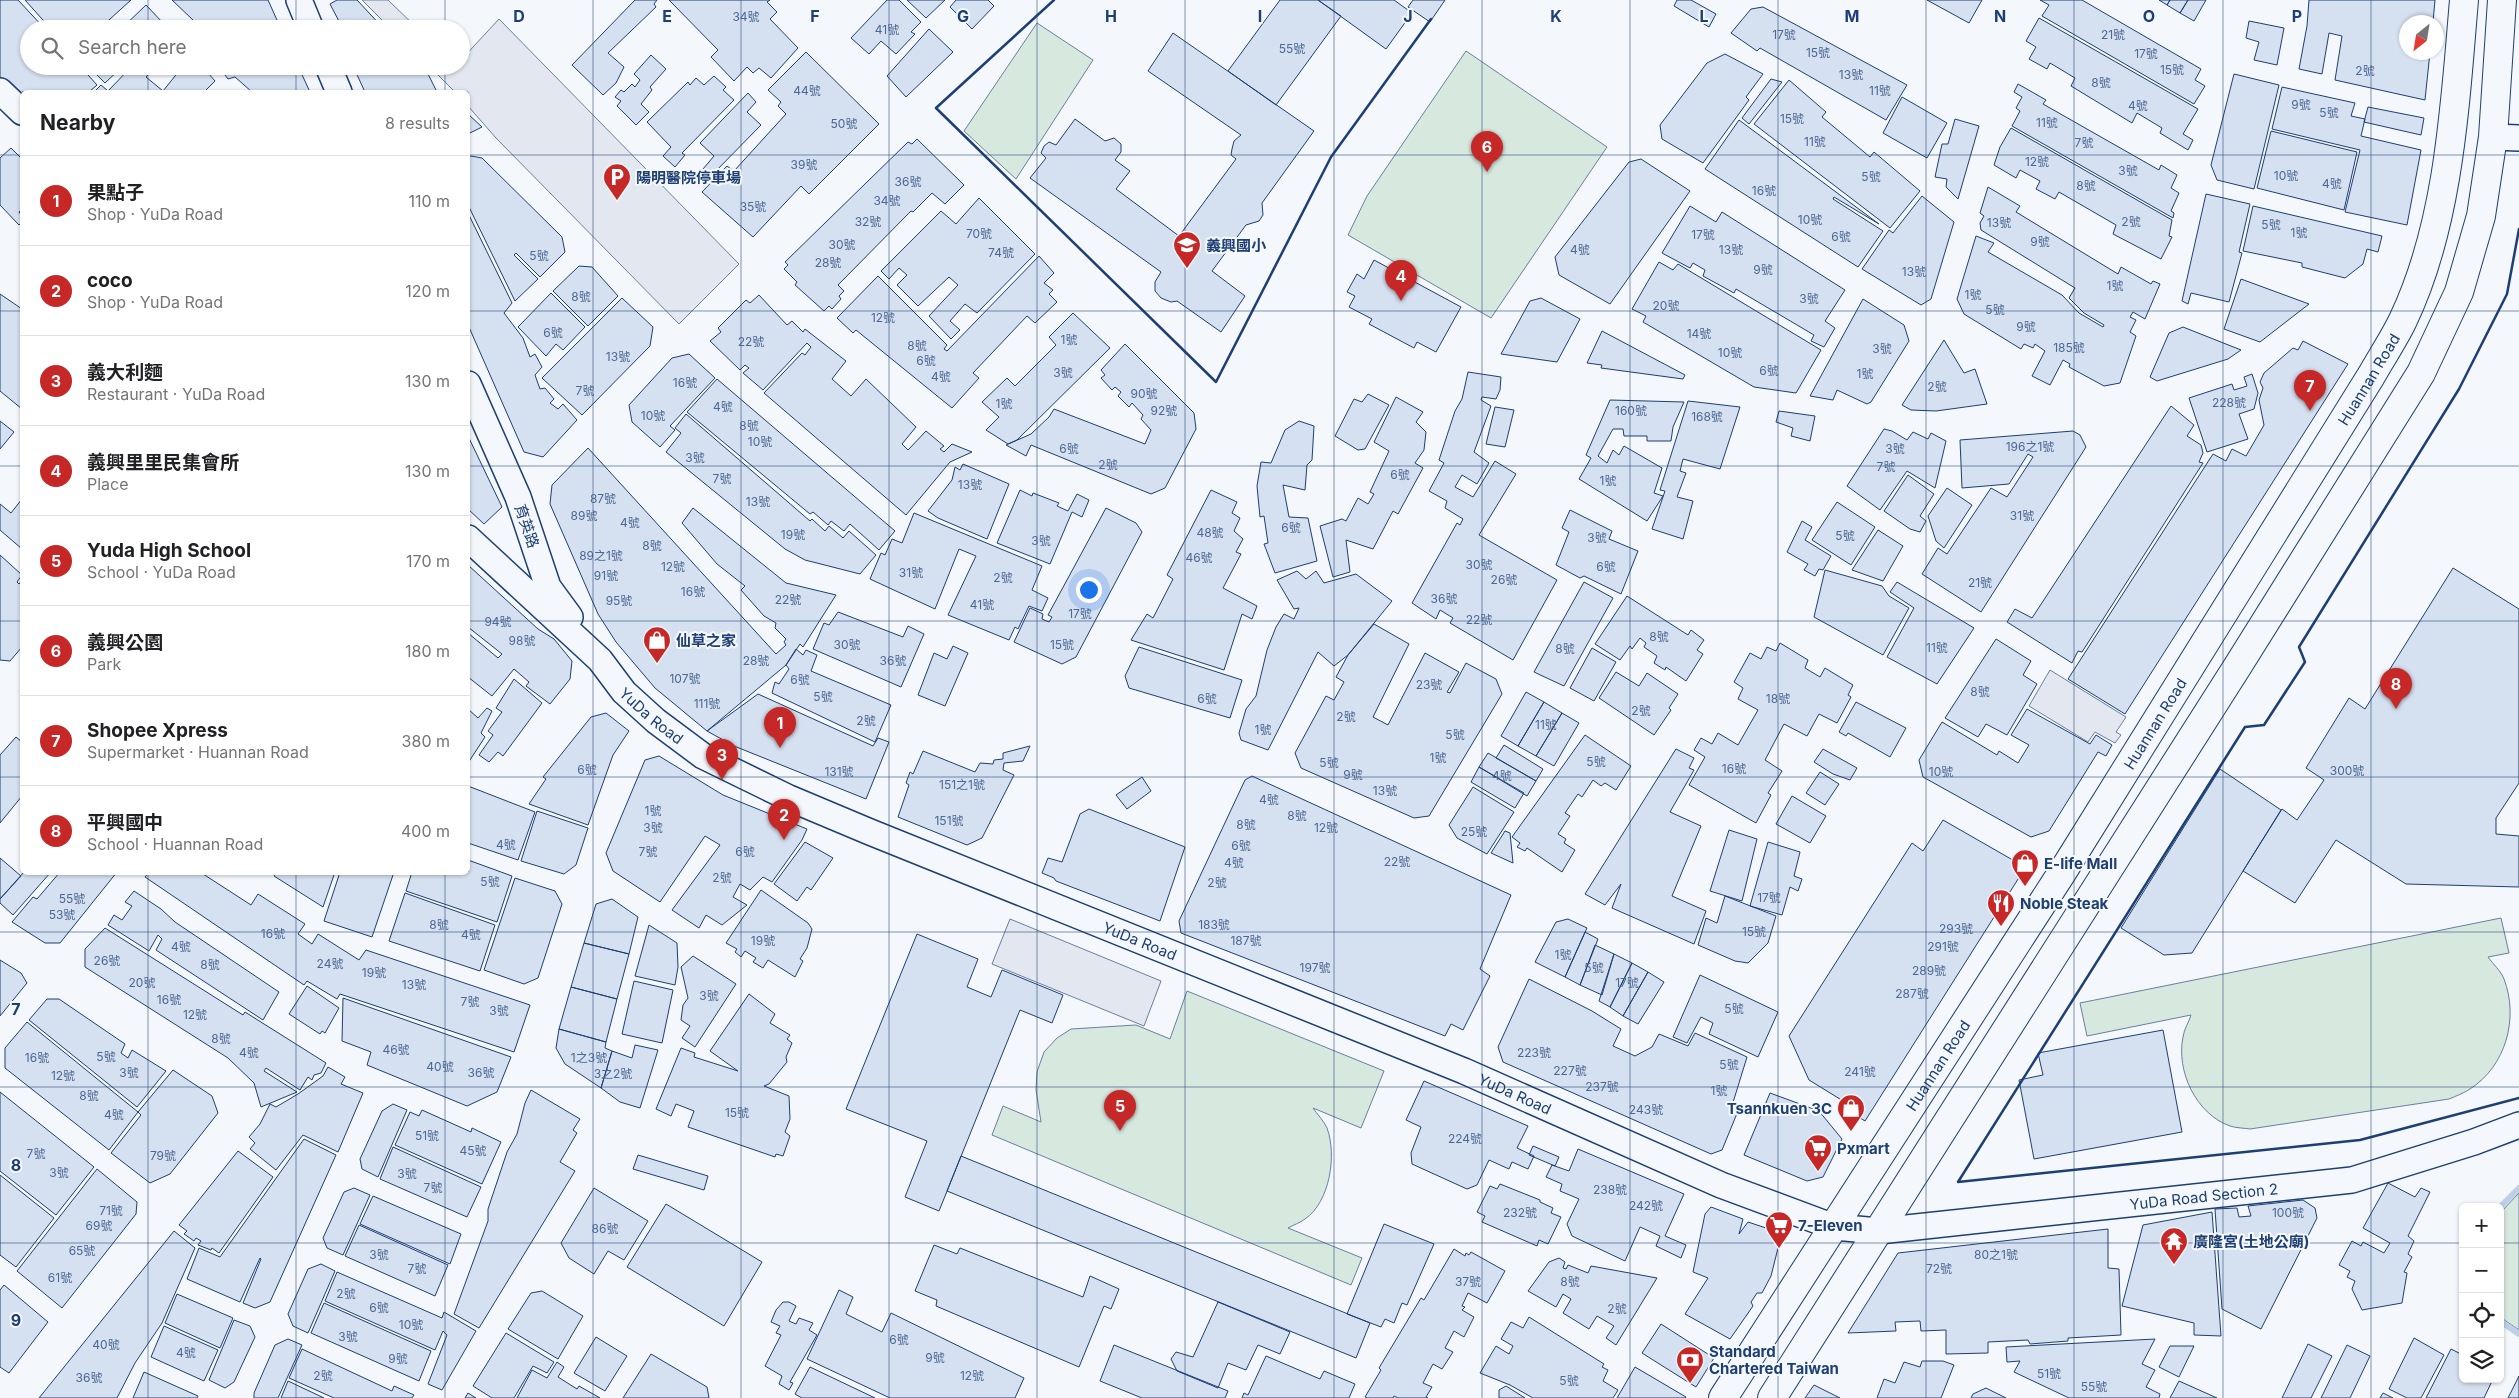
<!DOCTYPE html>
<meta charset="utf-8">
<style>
:root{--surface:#fff;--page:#f2f2f2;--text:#202124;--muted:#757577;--line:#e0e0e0;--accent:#c62828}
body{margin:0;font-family:Inter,"Noto Sans TC",sans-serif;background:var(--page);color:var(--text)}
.controls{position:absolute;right:15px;bottom:15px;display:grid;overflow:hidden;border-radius:8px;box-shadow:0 1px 4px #0004}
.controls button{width:45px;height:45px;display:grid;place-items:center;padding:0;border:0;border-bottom:1px solid var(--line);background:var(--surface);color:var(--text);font:25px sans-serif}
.compass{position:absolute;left:2399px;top:15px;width:45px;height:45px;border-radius:50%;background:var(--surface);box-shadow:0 1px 4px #0004;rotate:210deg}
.you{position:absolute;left:1088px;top:589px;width:18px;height:18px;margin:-12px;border:4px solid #fff;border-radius:50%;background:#1a73e8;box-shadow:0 0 0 8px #1a73e833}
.badge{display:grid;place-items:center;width:32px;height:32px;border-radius:50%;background:var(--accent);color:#fff;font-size:16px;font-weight:700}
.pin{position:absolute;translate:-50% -41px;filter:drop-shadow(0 1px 2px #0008)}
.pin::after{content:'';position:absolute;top:26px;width:18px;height:15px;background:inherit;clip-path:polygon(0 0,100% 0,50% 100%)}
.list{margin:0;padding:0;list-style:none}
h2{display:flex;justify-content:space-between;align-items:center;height:65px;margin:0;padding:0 20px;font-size:21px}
h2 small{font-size:16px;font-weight:400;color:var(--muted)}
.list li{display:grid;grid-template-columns:32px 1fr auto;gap:15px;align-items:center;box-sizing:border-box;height:90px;padding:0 20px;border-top:1px solid var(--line)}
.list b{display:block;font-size:19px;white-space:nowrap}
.list p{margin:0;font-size:16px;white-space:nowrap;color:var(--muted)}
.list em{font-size:16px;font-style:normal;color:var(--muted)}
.icon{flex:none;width:28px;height:28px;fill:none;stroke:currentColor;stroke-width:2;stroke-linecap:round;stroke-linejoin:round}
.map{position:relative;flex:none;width:2519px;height:1398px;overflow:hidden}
.search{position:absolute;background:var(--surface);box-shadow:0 1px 4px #0004;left:20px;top:20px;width:450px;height:55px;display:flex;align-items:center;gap:12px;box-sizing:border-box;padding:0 18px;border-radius:28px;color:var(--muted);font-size:19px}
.panel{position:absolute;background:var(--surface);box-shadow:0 1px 4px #0004;left:20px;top:90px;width:450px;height:785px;border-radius:8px}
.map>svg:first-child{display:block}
.green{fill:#d7e8df;stroke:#687fa3}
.parking{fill:#e3e8f0;stroke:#687fa3}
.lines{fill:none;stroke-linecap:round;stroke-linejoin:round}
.stream{stroke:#bed0e5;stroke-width:6}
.building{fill:#d5e0f0;stroke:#1d3f73}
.minor-casing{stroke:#1d3f73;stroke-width:28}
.major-casing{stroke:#1d3f73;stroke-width:30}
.minor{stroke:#f4f7fb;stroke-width:25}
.major{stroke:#f4f7fb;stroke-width:28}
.wall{stroke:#1d3f73;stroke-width:2.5}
.grid{fill:none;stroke:#1d3f73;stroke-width:1;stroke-opacity:0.55}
.labels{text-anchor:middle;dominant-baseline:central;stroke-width:4;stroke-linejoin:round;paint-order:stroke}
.number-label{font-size:12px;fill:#4b6792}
.poi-label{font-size:15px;font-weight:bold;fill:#1d3f73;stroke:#f4f7fb;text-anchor:start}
.street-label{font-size:15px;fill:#1d3f73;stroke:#f4f7fb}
.grid-label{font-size:16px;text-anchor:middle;font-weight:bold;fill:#1d3f73;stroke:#f4f7fb;stroke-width:4;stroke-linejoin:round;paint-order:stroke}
</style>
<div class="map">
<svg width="2519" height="1398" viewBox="0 0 2519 1398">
<rect width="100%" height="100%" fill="#f4f7fb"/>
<!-- green -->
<path class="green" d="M1037,23l56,37 -77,119 -52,-48z
M1466,51l141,96 -116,171 -143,-83 19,-39z
M2501,918l8,35 -21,4c5,7 13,14 16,22 15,39 2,87 -34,110 -6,4 -14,7 -21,10l-199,30c-6,-1 -14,-1 -20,-3 -34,-12 -54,-55 -47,-89 1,-8 6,-15 8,-22l-104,21 -7,-33z
M1187,991l197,80 -23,57 -48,-20c4,6 11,13 14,20 10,27 3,74 -22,91 -5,4 -12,6 -17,9l74,30 -11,27 -359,-150 11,-29 38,16 -5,-32 1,-18 7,-20 13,-14 14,-9 65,-4 34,14z
M2519,1193v137l-19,-13v-104z"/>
<!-- parking -->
<path class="parking" d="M362,0h26l30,29h-27z
M499,19l240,245 -60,60 -183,-186 -28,-32v-14h-13l-26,-26h32v-6z
M2050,670l76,47 -10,15 5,3 -6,8 -20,-11 -7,10 -59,-36z
M1010,919l151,62 -17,45 -152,-62z"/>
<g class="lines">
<!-- stream -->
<path class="stream" d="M2500,1207l19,-19
M2500,1321l19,13"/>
</g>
<!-- building -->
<path class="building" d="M0,0h18l27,29h-16v37h51l17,19 -8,7h-67v5l-22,-20z
M25,0h106l-32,29h-48z
M172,0h96l13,29h-87l-5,-6 4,-3z
M337,0h20l27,29h-41l-13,-25z
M635,0h22l-3,4 2,3 -48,46 16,14 -8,16 -13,12 -31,-30z
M669,0h101l-3,2 10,10 -7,7 28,29 -27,30 -12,-10 -6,5 -6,-6 -13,14 -23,-24 7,-7z
M887,0h12l22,22 -10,10 4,2 -19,20 -15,-13 -12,13 -18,-16z
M907,0h38l-19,18z
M956,0h32l6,6 -22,23 -22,-22z
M1280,0h38l23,16 -65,89 -48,-34z
M1318,0h76l18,13 -26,36z
M1413,0h32l-15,22 -22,-15z
M1677,0h14l25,14 -7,13 -35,-21z
M1927,0h55l-13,23z
M2040,0h42l119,69 -6,11 10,6 -11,18 -152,-88 7,-11z
M2159,0h11l-3,5z
M2170,0h18l-8,13 -13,-8z
M2188,0h18l-12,21 -14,-8z
M2309,0h126l-2,22h-27v30h24l-5,48 -90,-20 7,-44 -13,-3 -7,41 -23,-5 8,-43z
M146,5l18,19 -6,5h-37z
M1763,7l144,78 -21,35 -126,-72 -3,3 -26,-18 20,-24z
M2039,18l159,91 -15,25 10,6 -5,10 -28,-17 2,-5 -25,-15 -5,10 -61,-37 4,-8 -25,-15 -3,6 -18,-10 7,-12 -10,-6z
M2249,21l35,7 -7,37 -23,-5 5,-18 -13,-4z
M172,23l6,6h-11z
M929,29l24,23 -47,45 -19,-21z
M1173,33l141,98 -52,72 1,12 -4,6 -13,4 -34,46 33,25 -24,36 -44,-31 -6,1 -10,-4 -6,-7v-9l6,-10 -131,-94 16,-20 -5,-5 3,-7 5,-4 7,3 19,-26 30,22 9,-3 7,6v8l-6,8 15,11 -14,18 63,47 57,-77 -5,-4 1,-6 2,-8 7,-6 -93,-64z
M806,52l73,72 -70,70 -8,-8 -48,51 -51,-45 25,-26 7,5 52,-57 -8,-8 3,-4 -13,-12z
M1725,54l38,20 -17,23 3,3 -46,63 -41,-24 -2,-14 47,-62z
M651,55l15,14 -16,18 2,3 -11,14 8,8 -13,13 -19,-19 4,-5 -6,-4 6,-7 3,2 8,-8 3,3 5,-7 -6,-6z
M88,66h35l-18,17z
M132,66h24l-10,11 17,14 20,-25h19l13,15 -11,11h-110l7,-7 7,6z
M218,66h80l12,26h-58l-17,-15 -7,2z
M353,66h68l7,8 9,18h-72z
M2234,74l45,11 -25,104 -37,-9 -6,-15z
M714,76l12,11 -3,3 11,10 -52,53 3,2 -10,12 -12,-11 8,-9 -24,-25 41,-40 2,3 6,-7 8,7z
M1771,79l11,3 -33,42 -7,-6z
M1789,80l37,32 -4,5 48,40 4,-5 46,39 -30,37 -136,-104z
M2018,84l28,16 -3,4 116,66 2,-5 16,10 -6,13 8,5 -8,18 3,2 -1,5 -161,-92 8,-15 -4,-3 6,-11 -8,-5z
M2282,87l73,16 -4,13 14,3 -4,17 60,14 -14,75 -62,-13 15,-62 -88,-21z
M748,93l8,9 -9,10 14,13 -50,51 -8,-7 11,-13 -14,-13z
M1902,97l45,26 -20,35 -44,-25z
M2368,107l56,11 -3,17 -57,-13z
M468,114l14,13 -14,7z
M1955,119l24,7 -21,73 -12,-12 1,-8 -12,-2 7,-33h6z
M1739,120l140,104 -45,-27 -1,2 50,32 -25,36 -153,-98z
M2011,128l161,92 -3,16 3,1 -11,22 -48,-25 3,-9 -57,-33 -4,7 -19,-10 4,-8 -20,-11 -4,8 -22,-13 6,-18z
M2271,131l86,21 -13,58 -87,-22z
M917,139l47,46 -19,19 -13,-11 -19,19 -2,-1 -73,74 6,6 -5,5 2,3 -9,10 -3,-3 -5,5 -29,-26 2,-3 -13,-13 4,-4 -3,-3 123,-120 4,2z
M11,148l11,11v50l-3,3 3,4v6l-3,3 -19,-20v-47z
M471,156l11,2 80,79 3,15 -25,25 -24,-24 -2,2 24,24 -23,22 -47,-96v-48z
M1641,159l49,32 -80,113 -51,-29 -4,-18 74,-95z
M1988,187l32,19 -4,6 102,62 3,-7 30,17 2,-3 7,3 -15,35 -12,-7 -3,5 6,3 -6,12 6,4 -16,47 -16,3 -35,-19 1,-3 -7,-4 -13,25 -18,-9 13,-25 -10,-7 -2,4 -9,-4 -3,5 -57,-35 -7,-15 19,-63 18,7 -6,9 74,43 17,18 24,14 1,-2 -20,-12 -15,-15 6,-10 -94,-58 -1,-7 4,-7 -4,-3z
M2206,194l44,10 -11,48 3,1 -13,49 -38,-9 -3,11 -6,-3z
M1922,196l32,26 -23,77 -10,6 -59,-36 27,-39 4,3z
M979,198l56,56 -58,59 -12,-9 -15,17 10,9 -9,9 -22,-23 29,-31 -9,-8 -31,29 -21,-21 10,-10 -8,-7 -10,11 -8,-8 60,-60 15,13z
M1690,206l26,16 6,-10 123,78 -20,31 10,7 -11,19 -13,-6 3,-6 -78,-46 -2,4 -31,-17 2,-6 -12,-7 -3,5 -28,-15z
M2253,206l129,30 -4,16 -11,-3 -4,15 -18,14 -43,-11v-4l-59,-12z
M468,213l44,90 -8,10 19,25 7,19 5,-3 7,13 -7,8 5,14 5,-1 9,11 -4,4 8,6 5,-5 14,16 -34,37 -19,-5 -56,-127z
M1039,256l15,17 -10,10 9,7 -4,4 8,8 -22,21 -8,-7 -54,57 6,5 -27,30 -96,-78 -3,3 -16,-15 41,-42 69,69 -3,4 3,2z
M1374,260l87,47 -25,45 -19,-10 -3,6 -45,-24 3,-5 -23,-12 6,-11 -8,-4 10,-18 7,5z
M1659,262l14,8 5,-6 143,86 -25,43 -42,-6 -111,-65 3,-6 -14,-7z
M579,266l13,1 26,29 -30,30 -35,-35z
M2241,279l68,25 -49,38 -36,-13z
M551,293l34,34 -22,23 -7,-6 -10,12 -28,-29z
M0,294l22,15v100l-22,-18z
M759,295l28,30 5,-4 11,11 2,-3 41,32 -14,18 19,17 15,-17 50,48 -14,17 6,6 18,-19 18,15 -4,3 4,3 8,-8 20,8 -22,10 -44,53 -142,-122 38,-40 3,2 6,-8 -4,-4 -44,47 -20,-17 6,-5 -4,-3 -5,5 -30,-29 11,-9 -3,-4 28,-28 4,3z
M622,298l31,29 -3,19 -68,69 -40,-37z
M1541,298l39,21 -23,43 -56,-8 29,-53z
M1863,299l41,26 5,16 -38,61 -4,2 -30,-14 -4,10 -23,-4z
M1073,313l37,35 -93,92 -9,4 -22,-14 13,-13 -17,-15 25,-24 8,8 41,-41 -7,-8z
M2183,327l58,23 -13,9 -71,22 -7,-4 19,-44z
M1602,331l83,44 -2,4 -82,-11 1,-3 -15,-2z
M1944,340l20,33 11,-4 12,35 -51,7 -25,-1 -9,-5z
M2303,341l45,23 -223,350 -57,-35 145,-225 13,7 6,-12 14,7 18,-31 -5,-25 4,-12 -3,-6 4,-9 29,-25 5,2z
M1125,344l69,69 2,16 -31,59 -14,6 -120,-49 -5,11 -20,-11 25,-11 18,-17 5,-8 91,35 6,-14 -10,-11 2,-4 -11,-12 -3,4 -11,-11 3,-4 -6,-5 -3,3 -11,-12 4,-3 -4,-5z
M689,354l26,24 -45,48 5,4 -15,17 -28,-25 -3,-17 43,-47z
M1468,372l33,5 -1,13 -4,9 -14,-2 -1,3 10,6 -17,46 15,11 -12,21 -15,-9 -7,12 18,10 22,-36 21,13 -37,61 78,45 -44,80 -63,-37 3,-5 -13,-8 -4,9 -24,-16 45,-80 3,2 3,-6 -18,-11 2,-7 -18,-10 15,-28 -5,-3 16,-49 7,-12z
M2252,374l6,19 -4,16 -15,5 9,25 -41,13 -18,-54 43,-14 2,6 13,-4 -3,-9z
M717,379l178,152 -16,19 -29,-26 -6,7 -13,-10 -3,4 -15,-13 -3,2 -123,-102z
M1368,394l21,11 -24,44 -7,1 -23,-14 19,-37 8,3z
M1396,397l27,15 -7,10 10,10 -2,18 -9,13 8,5 -25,46 -5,-3 -20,38 -27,-9 4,32 -17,5 -13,-51 22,-7 4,2 12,-23 10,6 6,-10 -4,-2 19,-41 -15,-9z
M1610,400l74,2 -11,25 -2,14h-24v-5h-23l-1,-7h-10l-15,27 9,7 6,-13 6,5 5,-9 38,22 -8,25 9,3 -16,25 -68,-42 12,-21 -5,-3z
M1688,401l52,6 -20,62 -37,-10 -3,12 6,2 -9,24 16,4 -10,38 -31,-10 13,-38 -5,-1z
M2171,406l23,19 -7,11 14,9 2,8 -4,9 4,1 -121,189 -4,-1 -6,12 -65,-41 8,-13 17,9z
M1495,407l19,3 -9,37 -19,-3z
M1779,411l36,5 -5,25 -19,-5 2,-8 -17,-6z
M686,414l124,107 2,-2 13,12 4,-5 14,12 6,-7 27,24 -16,19 -55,-14 -20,-11 -119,-97 15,-19 -6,-5z
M0,421l14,11 -14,17z
M1299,421l15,5 -2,34 -5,5 -2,25 -22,-5 6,32 19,1 9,43 -42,12 -11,-29 4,-1 -4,-27 -4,1 -3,-31 4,-24 10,1 14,-33z
M1884,429l8,2 15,9 6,-8 15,7 3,-6 15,8 -11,47 -28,-17 -27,39 -33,-24z
M2073,431l7,4 6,12 -105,165 -59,-38 16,-26 9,6 44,-66 16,9 26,-40 -5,-3 -19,30 -47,4 -2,-48z
M468,436l34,71 -18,17 -16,-15z
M588,448l188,206 10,-9 -2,-3 2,-3 -11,-11 1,-5 -12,-7 -23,-26 4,-4 -28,-22 -35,-41 11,-15 93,75 50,12 -33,52 -3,-3 -14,21 -79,66 -52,-43 -39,-46 -18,-28 -48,-110 2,-19z
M963,464l46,20 -22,55 -49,-21 -10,-7 24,-31 3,-13 5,3z
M1908,475l26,19 -14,22 6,5 -6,11 -10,-3 -26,-18z
M1947,488l25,17 -28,43 -8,-7 -8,-25z
M1020,490l12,6 1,-3 26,10 -2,3 11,5 9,-17 12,6 -7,17 -10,-5 -22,52 -53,-21z
M1211,490l26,12 -5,11 8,5 -6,13 9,8 -7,13 5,2 -18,34 34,18 -5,13 -10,-5 -18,56 -93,-30 16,-26 6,4 20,-39 -6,-4z
M22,499v50l-22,-19v-26l11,9z
M1837,502l38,25 -24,38 -39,-25z
M1106,508l30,15 6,9 -66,125 -14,7 -48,-22 16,-34 13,6 -1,5 7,3 3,-5 -4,-2z
M1570,510l42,21 -3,8 29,12 -17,43 -37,-18 -4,2 -24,-13 13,-33 -7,-4z
M914,513l128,53 -10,24 16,8 -6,13 -13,-5 -11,23 -3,-2 -6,13 -61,-25 28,-59 -17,-7 -24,60 -65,-30 11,-26 4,2 7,-16 10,4z
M1802,521l10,6 -7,13 26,16 -8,14 -4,-1 -4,7 -11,-6 4,-6 -21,-12z
M1878,530l25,16 -20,35 -31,-11z
M0,555l22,20 -5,7 2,2 3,-4v67l-12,14 -10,-1z
M468,565l70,64 16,10 18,22 -2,18 -20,25 -24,-18 3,-4 -15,-13 -22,27 -24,-19v-44l30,25 4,-4 -34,-27z
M2453,568l66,41v174l-23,35v16l23,2v51l-113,-3 -70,-44 -41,63 -52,-32 39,-62 15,11 27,-40 -18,-12 43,-70 16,11z
M1825,570l57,16 7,10 20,12 -26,47 -69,-38z
M1297,571l9,8 10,-8 8,12 32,-9 36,27 -44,54 -14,11 -16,-14 -50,98 -27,-10 -2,-7 7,-24 10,-13 11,-46 9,-23 8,-13 10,5 5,-11 -5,1 -17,-29z
M1584,582l29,16 -49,88 -30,-14z
M1897,582l77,46 -37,56 -50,-27 27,-49 -24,-16z
M1627,596l61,39 3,-5 13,10 -7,10 6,4 -17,27 -20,-14 -1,3 -11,-7 3,-7 -13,-9 2,-4 -6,-5 -8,11 -2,-3 -10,14 -25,-16z
M838,612l65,25 5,-11 16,8 -23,53 -88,-38 11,-26 5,2z
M1374,624l35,20 -36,73 15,8 37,-72 34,19 -12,20 3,1 16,-30 30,16 6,15 -73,122 -15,2 -113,-50 -6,-15 31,-57 8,4 10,-18 -8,-5 12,-22z
M1996,639l35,22 -8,14 14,9 -30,51 -21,-11 -8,13 -33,-19z
M1780,643l28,17 -3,8 15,9 5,-9 28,17 -5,10 3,2 -14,26 -18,-9 -12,22 -23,-12 -19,36 17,11 -14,22 3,2 -15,28 -67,-38 16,-28 -11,-7 7,-12 11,6 6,-11 20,12 20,-35 -20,-11 5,-11 -9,-6 16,-29 11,6 6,-12 9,4z
M953,646l15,7 -23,53 -27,-11 16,-42 13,6z
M1139,647l103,33 -12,38 -101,-30 -4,-12z
M1592,648l24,14 -22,39 -24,-13z
M796,649l7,6 3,-5 11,5 -6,16 80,34 -16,37 -103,-49 3,-11 4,2 10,-15 -3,-4z
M1616,672l23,14 8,-13 31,21 -9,14 2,2 -17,25 -55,-37z
M514,679l28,24 -39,53 -5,-4 -9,10 -10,-7 14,-20 -5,-4 14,-19 -6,-4z
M1526,692l18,10 -26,44 -17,-10z
M758,694l115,52 5,-8 11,4 -23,57 -132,-53 -27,-15z
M1544,702l18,11 -26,43 -18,-10z
M1856,702l50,26 -16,29 -42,-24 -2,3 -7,-4z
M487,708l5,3 -11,22 4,4 -17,26v-54l10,9z
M2027,709l63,35 6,-9 16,10 -6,11 -8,-4 -49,79 -18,6 -108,-60 -4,-17 23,-38 55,33 2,-4 19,12 11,-18 -18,-10z
M606,713l23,18 -16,24 -25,70 -59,-21 17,-25 -3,-2 48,-60z
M1562,713l17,10 -25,43 -18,-10z
M1585,735l46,31 -15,24 -11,-7 -4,3 -8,-6 -11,17 -4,-3 -13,19 5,3 -12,18 8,5 -2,4 11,7 -13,22 -35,-24 -2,3 -8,-4 3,-4 -8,-6z
M16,737l6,5v54l-22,27v-68z
M1504,745l39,24 -7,12 -40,-23z
M1030,746l-7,15 -19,2 -1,7 11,5 -32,63 -15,7 -69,-28 11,-32 -3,-2 4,-11 3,2 10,-23 52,21 5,-9 13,1 1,-4 9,-1v-6z
M1676,749l18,9 -5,10 5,2 -24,42 31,14 -29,70 34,15 -12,33 -82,-36 9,-24 -16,21 -20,-11z
M1823,749l34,19 -7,12 -17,-6 -19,-12z
M1488,753l48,28 -9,15 -48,-29z
M659,756l64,39 84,34 -5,11 -30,42 -9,-5 -13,13 -10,-6 -7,13 14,8 -25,20 -16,-10 -7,13 -27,-18 48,-65 -15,-9 -45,66 -47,-31 -7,-18 39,-93z
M1479,767l45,26 -9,15 -44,-26z
M2220,769l61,41 -89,143 -28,2 -43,-27z
M1820,772l19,12 -14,21 -19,-12z
M1252,776l259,119 -31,74 10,7 -27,54 -12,-6 -6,12 -264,-103 -2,-12 66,-141z
M1142,777l9,14 -24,18 -11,-14z
M468,786l67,26 -17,48 -50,-17z
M1473,787l41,25 -27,42 -30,-16 -8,-13z
M1792,796l34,20 -16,27 -34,-19z
M1089,809l96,38 -25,74 -104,-40 -2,-3 -12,-5 6,-15 14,4 18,-48z
M537,811l51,17 -12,37 -12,9 -43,-13z
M1943,820l75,43 2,13 -155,245 -19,-12 2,-5 -39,-24 -20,-44 123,-193 11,8z
M1729,830l28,9 -15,62 -32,-10z
M1505,831l5,2 3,30 -22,-10z
M805,842l28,16 -22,32 -4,-3 -10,14 -23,-17z
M1768,842l32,10 -6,24 8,3 -4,12 -8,-4 -8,28 -32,-9z
M0,858l21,18 -21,23z
M468,860l44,16 -15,46 -91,-31 6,-19h56z
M24,872h27l-38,43 -13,-12v-4z
M60,872h57l-57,71h-15l-33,-21 21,-25 4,2z
M149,872h51l51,33 7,-11 47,30 -7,10 14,10 6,-10 41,26 7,-10 164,55 -16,47 -174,-58 -3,5 -30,-18 -3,4 -159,-108z
M277,872h58l-12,35 -49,-31z
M340,872h54l-22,65 -48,-16z
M515,878l40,13 7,13 -24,74 -14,6 -40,-14z
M761,890l47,33 4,6 -5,19 -7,11 3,2 -8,16 -27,-17 -5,8 -10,-6 3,-4 -11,-7 -4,6 -6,-5 2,-3 -11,-6z
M134,891l27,18 14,13 104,70 -16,28 -107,-70 6,-11 -4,-4 -9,16 -41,-26 6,-10 8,5 10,-14 -7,-4z
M405,893l90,32 -15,46 -91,-30z
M1725,896l51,20 -8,27 -20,20 -13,-2 -37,-16 8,-27 11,5z
M612,899l26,18 -9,37 -45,-11 12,-39z
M1568,919l19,9 -22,49 -30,-15 21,-40z
M649,925l28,18 1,24 -3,18 -40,-9z
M105,928l138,87 2,-3 81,51 -5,10 -7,2 -2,5 -4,-3 -8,13 -34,-22 -2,3 33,21 -36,15 -7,-24 -26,-25 -143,-91v-18z
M1585,932l13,7 -18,46 -15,-8z
M917,934l61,25 -11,28 24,10 11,-27 61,25 -11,28 -32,-13 -81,201 -34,-14 22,-56 -81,-32z
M584,943l45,11 -12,45 -46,-12z
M1595,945l19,9 -12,41 -22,-10z
M1614,954l18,9 -22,44 -11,-6z
M693,956l43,28 -41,63 -13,-9 8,-12 -9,-6 2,-15 5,-7 -7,-31z
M0,960l21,13 6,10 -27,33z
M1632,963l16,9 -25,44 -13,-9z
M1648,972l16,10 -26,42 -15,-8z
M1700,975l78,37 -20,45 -49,-23 4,-11 -12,-6 -14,26 -14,-6z
M1529,979l63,32 29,18 -8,17 22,10 17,-9 7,-13 29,12 7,-13 52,24 -16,52 7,2 -16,39 -11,4 -208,-92 -5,-15z
M634,981l39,9 -11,53 -40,-9z
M307,986l32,22 -14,25 -3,-2 -2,3 -31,-20z
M571,987l46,12 -11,43 -47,-13z
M749,994l26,20 -5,9 20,12 -3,4 5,4 -6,14 1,5 -18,22 -5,2 25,10 1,23 -5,13 5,4 -7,20 -7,-2 -1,3 -87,-30 6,-16 -18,-7 -5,12 -15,-7 25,-61 14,5 -1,4 44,14 -28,-20z
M343,998l168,59 -14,35 -30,14 -100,-41 4,-13 -29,-11z
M47,999h12l66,45 -4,9 7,5 4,-8 34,21 -29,36 -108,-87z
M27,1022l111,90 -29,38 -104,-82v-20z
M559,1029l47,13 -1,6 7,3 -11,37 -36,-24 -9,-16z
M2163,1030l19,102 -148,27 -15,-79 24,-5 -5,-22z
M635,1045l23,5 -18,58 -20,-6 -19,-14 11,-37 20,7z
M328,1067l17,10 -4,7 22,9 -25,59 -35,-17 -27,35 -26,-21 5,-6 -6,-6 11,-13 10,-20 6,3 22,-13 25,-18z
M173,1070l39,26 6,17 -48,61 -20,9 -39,-30 30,-38 -3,-3z
M1424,1081l104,45 -11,22 17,8 -6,13 -16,-7 -3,7 -20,-9 -12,25 -10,4 -55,-25 -1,-11 10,-26 -15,-7z
M531,1090l49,29 -7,11 4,3 -17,29 15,9 -96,157 -25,-14 34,-93v-12l19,-57 10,-18 8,-31z
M0,1092l94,75 -38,48 -56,-44z
M1770,1093l49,18 23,28 -19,38 -16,4 -63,-26z
M393,1104l14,6 -29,67 -16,-8 -2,-10 22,-48z
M422,1110l49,22 1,-4 29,14 -19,42 -87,-39 15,-33 9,4z
M304,1139l32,16 -66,147 -15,6 -12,-5 18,-44 -1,-1 -20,44 -53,-23 12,-31 21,9z
M1533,1146l26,11 -4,9 -26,-11z
M393,1147l88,40 -14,30 -87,-38z
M1578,1149l106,45 -19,42 21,9 -5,13 -25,-12 4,-10 -20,-9 -15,34 -53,-25 -5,-12 12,-25 -19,-8 2,-7 -16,-7 6,-12 17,6z
M238,1151l35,26 -54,76 -7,-5 -1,2 -13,-5 3,-4 -5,-3 -2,3 -10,-7 3,-3 -8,-6z
M638,1155l70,21 -4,14 -71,-21z
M961,1156l409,167 -14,35 -409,-167z
M97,1169l40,33 -1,12 -74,94 -45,-37z
M0,1175l54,43 -38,49 -16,-12z
M2388,1183l27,14 6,-9 9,4 -22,44 6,5 -6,13 4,3 -8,15 3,1 -5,30 -40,7 -10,-21 3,-8 -8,-4 3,-6 -11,-6 13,-24 9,5 2,-4 21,11 6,-10 -27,-15z
M1500,1184l40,16v2l13,6 -2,5 10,4 -13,27 -9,-4 -2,6 -55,-24 3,-6 -8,-4 13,-26 7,3z
M354,1188l16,7 -27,60 -16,-7 -4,-10 21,-46z
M594,1188l54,33 -24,39 -16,-9 -14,23 -25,-16 -8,-15z
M373,1196l88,38 -11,30 -90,-40z
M2303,1200l12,8 2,10 -56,111 -39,-20 -7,-100 22,-1 2,9 12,-1 -3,-10z
M666,1204l96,58 -38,64 -97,-59z
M1711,1207l32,12 -4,15 9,-12 27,9 4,13 -8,32 -9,17h-5l-6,9 2,4 -23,33 -45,-25 23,-36 -15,-6 12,-58z
M2212,1212l9,124 -27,-1v-12l-72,-17 21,-81z
M1384,1224l50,20 -27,61 -5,-2 -8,20 -9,-4 -4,8 -34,-13z
M359,1225l89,40 -13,31 -90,-40z
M2108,1229v39l11,1 2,66 -53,3v3l-38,3 -2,-4 -40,2v11l-42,1v-24l-25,1 -1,-10 -25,1 1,9 -48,2 50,-80z
M174,1231l21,17 -33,75 -27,40 -18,35h-78z
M934,1245l23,9 3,-6 123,49 7,-21 29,13 -8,20 -7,-3 -25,61 -143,-61 1,-6 -22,-9z
M1454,1249l11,7 1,-3 3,2 2,-3 34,19 -18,32 -19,-10 -6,13 3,1 -3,3 12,7 -10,20 -10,-6 -9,17 8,4 -11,17 -9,-5 -10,19 9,4 -6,10 2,1h-30l-4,-2 -1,2h-26l-2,-1 16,-27 -2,-2 42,-70 3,2z
M1559,1258l6,4 -2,6 3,1 2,-4 20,8 3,-7 66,12 -41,67 -10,-7 8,-12 -17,-10 -8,13 -26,-16 8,-14 -8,-5 -7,13 -28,-16 21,-29z
M321,1264l14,7 -27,62 -15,-7 -5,-12 20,-45z
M337,1272l105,46 2,-6 32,19 -34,59 -14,-6 19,-49 -4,-4 -8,19 -110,-49z
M4,1285l44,37 -39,51 -9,-6v-77z
M839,1290l14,7 -7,17 36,18 9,-19 133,65 -9,20h-125l-83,-39z
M542,1291l41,25 -25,43 -50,-30 23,-36z
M177,1294l56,24 -13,30 -55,-25z
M783,1302h6l7,4 -7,15 7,3 3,-6 14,5 -4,7 8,5 -27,47 3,1 -4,7 -10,-6 3,-8 -17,-10 16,-31 -5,-2 4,-7 -9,-4 5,-12z
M1218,1302l72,30 -10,22 -22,-9 -12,25 -18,-7 -10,25 -41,-17 -6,-12 5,-7 17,5z
M324,1303l107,48 -12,30 -108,-48z
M1529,1317l75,47 -2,3 6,3 -5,11 15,9 -5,8h-80l-23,-13 -30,-12 16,-27 13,8 4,-8 -12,-7 10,-17 12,6z
M234,1320l16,6 5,11 -21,45 -9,6 -16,-8z
M1661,1324l53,34 -18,29 -54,-34z
M164,1326l54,24 -14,31 -53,-24z
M506,1333l48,29 -7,11 -14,-7 -19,32h-22l-19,-12z
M596,1337l31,19 -22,35 -31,-18z
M2414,1338l30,17 -23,43h-14l-18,-9z
M288,1339l14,6 -24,53h-24v-5l21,-48z
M2155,1339l-13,25 13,6 -9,17 14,7 -1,4h-90l-55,-26 6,-11 -13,1 -1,-15z
M2308,1344l24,12 -21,42h-29z
M1114,1345l114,46 -3,7h-83l-42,-17z
M2347,1345l23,11 -20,42h-29z
M2170,1346h24l-15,31 -20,-10z
M302,1349l90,42 2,-5 20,9 -2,3h-78l-45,-20z
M2451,1349l12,6v24h30l-9,19h-58z
M651,1354l56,33 2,11h-86z
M1266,1356l54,23 4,-8 31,13 -6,14h-107l2,-5 4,2z
M1922,1361h21l11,4 -13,33h-64l7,-19 11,4 9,-21 16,5z
M557,1362l7,5 -6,10 19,12 2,-3 21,12h-83l15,-28 15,8z
M810,1367l65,31h-73l-7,-4z
M1635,1367l51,30 -1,1h-68z
M144,1372l54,24 -1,2h-64z
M2519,1376v22h-11z
M288,1381l36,17h-43z
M2179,1381l38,17h-47z
M1814,1385l26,13h-35z
M1506,1386l19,12h-26v-8z
M1986,1388l20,10h-35l2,-4z
M468,1393l8,5h-11z
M2383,1393l10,5h-13z"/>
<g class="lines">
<!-- minor casing -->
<g class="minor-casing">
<g id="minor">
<path d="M299,0l12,29"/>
<path d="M328,66l11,26"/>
<path d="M0,91l22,21"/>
<path d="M2493,137l26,1"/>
<path d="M468,384l50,113 30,90 22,30"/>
<path id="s1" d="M468,538l132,122 24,32 32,29 47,35 86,42 81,34 594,239 257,114 113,42 45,4 473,-51 122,-38 45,-17"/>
</g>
</g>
<!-- major casing -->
<g class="major-casing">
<g id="major">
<path id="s2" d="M1723,1398l340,-527 308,-495c10,-18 23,-37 32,-56 46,-96 52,-215 61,-320"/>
<path d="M1772,1398l467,-734 182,-291 38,-81 22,-76 12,-79 9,-137"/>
</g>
</g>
<!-- minor -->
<use href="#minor" class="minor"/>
<!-- major -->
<use href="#major" class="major"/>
<!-- wall -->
<path class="wall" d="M1054,0l-118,108 280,274 115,-225 100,-138
M2519,229l-12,65 -48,95 -160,258 6,15 -41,63 -19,2 -287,455 402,-42 159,-42"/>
</g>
<!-- grid -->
<path class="grid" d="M148,0v29M296,0v29M445,0v29M593,0v1398M741,0v1398M889,0v1398M1037,0v1398M1185,0v1398M1334,0v1398M1482,0v1398M1630,0v1398M1778,0v1398M1926,0v1398M2074,0v1398M2223,0v1398M2371,0v1398M148,66v26M296,66v26M445,66v26M0,155h22M468,155h2051M0,311h22M468,311h2051M0,466h22M468,466h2051M0,621h22M468,621h2051M0,777h22M468,777h2051M148,872v526M296,872v526M445,872v526M0,932h2519M0,1087h2519M0,1243h2463M2500,1243h19"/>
<!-- icons -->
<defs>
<g id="parking-pin" transform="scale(1.4375)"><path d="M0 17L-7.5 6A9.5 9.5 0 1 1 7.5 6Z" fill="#c62828" stroke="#f4f7fb"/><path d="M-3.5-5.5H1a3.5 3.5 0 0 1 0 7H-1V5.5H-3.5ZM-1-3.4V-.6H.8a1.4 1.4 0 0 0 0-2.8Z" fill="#fff"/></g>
<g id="school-pin" transform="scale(1.4375)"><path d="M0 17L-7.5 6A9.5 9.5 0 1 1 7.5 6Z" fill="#c62828" stroke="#f4f7fb"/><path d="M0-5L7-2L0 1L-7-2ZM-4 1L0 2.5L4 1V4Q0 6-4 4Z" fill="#fff"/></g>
<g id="shop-pin" transform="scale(1.4375)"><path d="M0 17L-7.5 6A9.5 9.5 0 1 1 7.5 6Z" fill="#c62828" stroke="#f4f7fb"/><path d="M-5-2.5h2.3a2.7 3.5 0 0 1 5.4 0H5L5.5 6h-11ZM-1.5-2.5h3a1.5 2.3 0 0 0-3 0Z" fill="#fff"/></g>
<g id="restaurant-pin" transform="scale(1.4375)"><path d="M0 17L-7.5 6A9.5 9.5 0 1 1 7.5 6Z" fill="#c62828" stroke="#f4f7fb"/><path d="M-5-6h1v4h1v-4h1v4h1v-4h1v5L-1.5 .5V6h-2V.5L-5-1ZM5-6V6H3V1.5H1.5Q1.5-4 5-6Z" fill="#fff"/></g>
<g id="supermarket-pin" transform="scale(1.4375)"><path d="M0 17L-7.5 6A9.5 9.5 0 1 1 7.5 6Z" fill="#c62828" stroke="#f4f7fb"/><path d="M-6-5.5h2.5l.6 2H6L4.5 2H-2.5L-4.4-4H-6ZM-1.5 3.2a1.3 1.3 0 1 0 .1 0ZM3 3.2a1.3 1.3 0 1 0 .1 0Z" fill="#fff"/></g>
<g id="temple-pin" transform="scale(1.4375)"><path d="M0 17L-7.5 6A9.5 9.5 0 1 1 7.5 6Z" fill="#c62828" stroke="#f4f7fb"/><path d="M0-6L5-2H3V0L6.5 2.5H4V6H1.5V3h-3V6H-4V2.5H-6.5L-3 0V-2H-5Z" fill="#fff"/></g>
<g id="bank-pin" transform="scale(1.4375)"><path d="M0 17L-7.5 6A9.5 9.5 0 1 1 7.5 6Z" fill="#c62828" stroke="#f4f7fb"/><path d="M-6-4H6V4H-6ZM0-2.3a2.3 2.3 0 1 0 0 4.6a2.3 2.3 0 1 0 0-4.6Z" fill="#fff"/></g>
</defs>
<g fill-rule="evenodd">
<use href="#parking-pin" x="617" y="177"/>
<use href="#school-pin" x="1187" y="245"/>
<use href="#shop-pin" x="657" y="640"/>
<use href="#shop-pin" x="2025" y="863"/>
<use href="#restaurant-pin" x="2001" y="903"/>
<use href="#shop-pin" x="1851" y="1108"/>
<use href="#supermarket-pin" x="1818" y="1148"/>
<use href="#supermarket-pin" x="1779" y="1225"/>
<use href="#temple-pin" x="2174" y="1241"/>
<use href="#bank-pin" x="1690" y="1360"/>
</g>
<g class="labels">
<!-- number labels -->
<g class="number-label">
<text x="746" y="16">34號</text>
<text x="887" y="29">41號</text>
<text x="1784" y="34">17號</text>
<text x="2113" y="34">21號</text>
<text x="1292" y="48">55號</text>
<text x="1818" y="52">15號</text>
<text x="2146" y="53">17號</text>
<text x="2172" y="69">15號</text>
<text x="2365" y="70">2號</text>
<text x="1851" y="74">13號</text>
<text x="2101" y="82">8號</text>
<text x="807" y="90">44號</text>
<text x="1880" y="90">11號</text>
<text x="2301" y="104">9號</text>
<text x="2138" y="105">4號</text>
<text x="2329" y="112">5號</text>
<text x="1792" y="118">15號</text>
<text x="2047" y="122">11號</text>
<text x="844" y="123">50號</text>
<text x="1815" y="141">11號</text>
<text x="2084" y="142">7號</text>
<text x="2037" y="161">12號</text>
<text x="804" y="164">39號</text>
<text x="2128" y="170">3號</text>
<text x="2286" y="175">10號</text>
<text x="1871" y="176">5號</text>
<text x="908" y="181">36號</text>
<text x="2332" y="183">4號</text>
<text x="2086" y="185">8號</text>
<text x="1764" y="190">16號</text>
<text x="887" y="200">34號</text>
<text x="753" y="206">35號</text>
<text x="1810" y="219">10號</text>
<text x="868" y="221">32號</text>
<text x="2131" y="221">2號</text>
<text x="1999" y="222">13號</text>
<text x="2271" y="224">5號</text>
<text x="2299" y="232">1號</text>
<text x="979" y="233">70號</text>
<text x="1703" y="234">17號</text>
<text x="1841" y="236">6號</text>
<text x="2040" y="241">9號</text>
<text x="842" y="244">30號</text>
<text x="1580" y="249">4號</text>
<text x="1731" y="249">13號</text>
<text x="1001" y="252">74號</text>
<text x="539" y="255">5號</text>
<text x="828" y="262">28號</text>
<text x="1763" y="269">9號</text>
<text x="1914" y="271">13號</text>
<text x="2115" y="285">1號</text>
<text x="1973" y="294">1號</text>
<text x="581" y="296">8號</text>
<text x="1809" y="298">3號</text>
<text x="1666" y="305">20號</text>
<text x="1995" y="309">5號</text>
<text x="883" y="317">12號</text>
<text x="2026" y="326">9號</text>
<text x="553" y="332">6號</text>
<text x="1699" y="333">14號</text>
<text x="1069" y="339">1號</text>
<text x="751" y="341">22號</text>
<text x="917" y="345">8號</text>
<text x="2069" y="347">185號</text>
<text x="1882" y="348">3號</text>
<text x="1730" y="352">10號</text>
<text x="618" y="356">13號</text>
<text x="926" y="360">6號</text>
<text x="1769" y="370">6號</text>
<text x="1063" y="372">3號</text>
<text x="1865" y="373">1號</text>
<text x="941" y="376">4號</text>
<text x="685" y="382">16號</text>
<text x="1937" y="386">2號</text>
<text x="585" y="390">7號</text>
<text x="1144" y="393">90號</text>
<text x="2229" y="402">228號</text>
<text x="1004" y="403">1號</text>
<text x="723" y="406">4號</text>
<text x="1164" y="410">92號</text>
<text x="1631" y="410">160號</text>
<text x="653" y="415">10號</text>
<text x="1707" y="416">168號</text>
<text x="749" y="425">8號</text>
<text x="760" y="441">10號</text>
<text x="2030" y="446">196之1號</text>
<text x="1069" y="448">6號</text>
<text x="1895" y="448">3號</text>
<text x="695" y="457">3號</text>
<text x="1108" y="464">2號</text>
<text x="1886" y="466">7號</text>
<text x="1400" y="474">6號</text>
<text x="722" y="478">7號</text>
<text x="1608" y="480">1號</text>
<text x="970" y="484">13號</text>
<text x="603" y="498">87號</text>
<text x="758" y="501">13號</text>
<text x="584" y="515">89號</text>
<text x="2022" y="515">31號</text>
<text x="630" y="522">4號</text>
<text x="1291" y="527">6號</text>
<text x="1210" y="532">48號</text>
<text x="793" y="534">19號</text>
<text x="1845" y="535">5號</text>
<text x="1597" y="537">3號</text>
<text x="1041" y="540">3號</text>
<text x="652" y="545">8號</text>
<text x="601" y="555">89之1號</text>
<text x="1199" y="557">46號</text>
<text x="1479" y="564">30號</text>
<text x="673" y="566">12號</text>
<text x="1606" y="566">6號</text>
<text x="911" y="572">31號</text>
<text x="606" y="575">91號</text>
<text x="1003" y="577">2號</text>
<text x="1504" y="579">26號</text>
<text x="1980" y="582">21號</text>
<text x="693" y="591">16號</text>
<text x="1444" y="598">36號</text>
<text x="788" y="599">22號</text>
<text x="619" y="600">95號</text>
<text x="982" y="604">41號</text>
<text x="1080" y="613">17號</text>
<text x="1479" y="619">22號</text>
<text x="498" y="621">94號</text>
<text x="1659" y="636">8號</text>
<text x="522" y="640">98號</text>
<text x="847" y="644">30號</text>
<text x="1062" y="644">15號</text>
<text x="1937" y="647">11號</text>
<text x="1565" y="648">8號</text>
<text x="756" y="660">28號</text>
<text x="893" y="660">36號</text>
<text x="685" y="678">107號</text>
<text x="800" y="679">6號</text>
<text x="1429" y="684">23號</text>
<text x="1980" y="691">8號</text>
<text x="823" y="696">5號</text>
<text x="1207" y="698">6號</text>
<text x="1778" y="698">18號</text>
<text x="707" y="703">111號</text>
<text x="1641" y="710">2號</text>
<text x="1346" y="716">2號</text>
<text x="866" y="720">2號</text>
<text x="1546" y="724">11號</text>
<text x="1263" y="729">1號</text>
<text x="1455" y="734">5號</text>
<text x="1438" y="757">1號</text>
<text x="1596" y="761">5號</text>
<text x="1329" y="762">5號</text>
<text x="1734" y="768">16號</text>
<text x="587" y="769">6號</text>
<text x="2347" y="770">300號</text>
<text x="839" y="771">131號</text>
<text x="1941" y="771">10號</text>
<text x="1353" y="774">9號</text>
<text x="1502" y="775">4號</text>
<text x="962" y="784">151之1號</text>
<text x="1385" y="790">13號</text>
<text x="1269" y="799">4號</text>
<text x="653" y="810">1號</text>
<text x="1297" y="815">8號</text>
<text x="949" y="820">151號</text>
<text x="1246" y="824">8號</text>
<text x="653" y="827">3號</text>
<text x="1326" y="827">12號</text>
<text x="1474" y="831">25號</text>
<text x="506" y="844">4號</text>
<text x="1241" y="845">6號</text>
<text x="648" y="851">7號</text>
<text x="745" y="851">6號</text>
<text x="1397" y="861">22號</text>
<text x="1234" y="862">4號</text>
<text x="722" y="877">2號</text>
<text x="490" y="881">5號</text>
<text x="1217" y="882">2號</text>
<text x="1769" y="897">17號</text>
<text x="72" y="898">55號</text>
<text x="62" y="914">53號</text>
<text x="439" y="924">8號</text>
<text x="1214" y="924">183號</text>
<text x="1956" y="928">293號</text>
<text x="1754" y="931">15號</text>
<text x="273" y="933">16號</text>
<text x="471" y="934">4號</text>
<text x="763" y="940">19號</text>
<text x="1246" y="940">187號</text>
<text x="181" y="946">4號</text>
<text x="1943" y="946">291號</text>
<text x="1563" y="954">1號</text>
<text x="107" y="960">26號</text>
<text x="330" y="963">24號</text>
<text x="210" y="964">8號</text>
<text x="1315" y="967">197號</text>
<text x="1594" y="967">5號</text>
<text x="1929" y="970">289號</text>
<text x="374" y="972">19號</text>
<text x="142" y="982">20號</text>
<text x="1627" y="982">17號</text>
<text x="414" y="984">13號</text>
<text x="1912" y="993">287號</text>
<text x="709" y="995">3號</text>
<text x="169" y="999">16號</text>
<text x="470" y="1001">7號</text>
<text x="1734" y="1008">5號</text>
<text x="499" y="1010">3號</text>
<text x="195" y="1014">12號</text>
<text x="221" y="1038">8號</text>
<text x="396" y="1049">46號</text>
<text x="249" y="1052">4號</text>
<text x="1534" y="1052">223號</text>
<text x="106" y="1056">5號</text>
<text x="37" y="1057">16號</text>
<text x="589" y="1057">1之3號</text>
<text x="1729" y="1064">5號</text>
<text x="440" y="1066">40號</text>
<text x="1570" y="1070">227號</text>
<text x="1860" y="1071">241號</text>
<text x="129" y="1072">3號</text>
<text x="481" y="1072">36號</text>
<text x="613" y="1073">3之2號</text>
<text x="63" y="1075">12號</text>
<text x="1602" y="1086">237號</text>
<text x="1719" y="1090">1號</text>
<text x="89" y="1095">8號</text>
<text x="1646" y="1109">243號</text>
<text x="737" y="1112">15號</text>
<text x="114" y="1114">4號</text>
<text x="427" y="1135">51號</text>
<text x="1465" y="1138">224號</text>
<text x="473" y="1150">45號</text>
<text x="36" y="1153">7號</text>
<text x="163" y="1155">79號</text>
<text x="59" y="1172">3號</text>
<text x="407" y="1173">3號</text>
<text x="433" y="1187">7號</text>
<text x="1610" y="1189">238號</text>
<text x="1646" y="1205">242號</text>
<text x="111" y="1210">71號</text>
<text x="1520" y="1212">232號</text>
<text x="2288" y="1212">100號</text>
<text x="99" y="1225">69號</text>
<text x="605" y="1228">86號</text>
<text x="82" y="1250">65號</text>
<text x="379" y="1254">3號</text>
<text x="1996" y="1254">80之1號</text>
<text x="417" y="1268">7號</text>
<text x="1939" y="1268">72號</text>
<text x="60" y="1277">61號</text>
<text x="1468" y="1281">37號</text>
<text x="1570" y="1281">8號</text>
<text x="346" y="1293">2號</text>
<text x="379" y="1307">6號</text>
<text x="1617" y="1308">2號</text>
<text x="411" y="1324">10號</text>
<text x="348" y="1336">3號</text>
<text x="899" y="1339">6號</text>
<text x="106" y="1344">40號</text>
<text x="186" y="1352">4號</text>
<text x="935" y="1357">9號</text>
<text x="398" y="1358">9號</text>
<text x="2049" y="1373">51號</text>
<text x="323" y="1375">2號</text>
<text x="972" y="1375">12號</text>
<text x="89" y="1377">36號</text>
<text x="1569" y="1380">5號</text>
<text x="2094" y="1386">55號</text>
</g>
<!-- poi labels -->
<g class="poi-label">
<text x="636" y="177">陽明醫院停車場</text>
<text x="1206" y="245">義興國小</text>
<text x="676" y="640">仙草之家</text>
<text x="2044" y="863">E-life Mall</text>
<text x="2020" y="903">Noble Steak</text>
<text x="1832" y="1108" text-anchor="end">Tsannkuen 3C</text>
<text x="1837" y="1148">Pxmart</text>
<text x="1798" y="1225">7-Eleven</text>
<text x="2193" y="1241">廣隆宮(土地公廟)</text>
<text x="1709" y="1351">Standard<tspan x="1709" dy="17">Chartered Taiwan</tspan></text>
</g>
<!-- street labels -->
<g class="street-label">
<text stroke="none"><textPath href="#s2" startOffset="1206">Huannan Road</textPath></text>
<text transform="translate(527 526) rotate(71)">育英路</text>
<text stroke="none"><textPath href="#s1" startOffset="256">YuDa Road</textPath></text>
<text stroke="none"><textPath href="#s2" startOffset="801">Huannan Road</textPath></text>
<text stroke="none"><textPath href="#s1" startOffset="796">YuDa Road</textPath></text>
<text stroke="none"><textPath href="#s2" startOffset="396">Huannan Road</textPath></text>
<text stroke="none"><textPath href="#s1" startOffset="1201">YuDa Road</textPath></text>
<text stroke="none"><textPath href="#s1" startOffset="1919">YuDa Road Section 2</textPath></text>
</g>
</g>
<g class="grid-label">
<text x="519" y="22">D</text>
<text x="667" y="22">E</text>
<text x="815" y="22">F</text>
<text x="963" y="22">G</text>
<text x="1111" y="22">H</text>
<text x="1260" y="22">I</text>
<text x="1408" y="22">J</text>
<text x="1556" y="22">K</text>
<text x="1704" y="22">L</text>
<text x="1852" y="22">M</text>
<text x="2000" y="22">N</text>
<text x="2149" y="22">O</text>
<text x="2297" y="22">P</text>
<text x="16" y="1015">7</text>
<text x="16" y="1171">8</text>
<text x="16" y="1326">9</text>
</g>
</svg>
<div class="controls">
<button>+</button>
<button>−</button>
<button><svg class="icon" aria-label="locate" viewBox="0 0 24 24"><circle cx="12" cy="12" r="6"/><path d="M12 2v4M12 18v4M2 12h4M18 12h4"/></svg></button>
<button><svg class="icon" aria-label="layers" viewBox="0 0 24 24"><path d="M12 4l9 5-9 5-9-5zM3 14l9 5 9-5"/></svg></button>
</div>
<svg class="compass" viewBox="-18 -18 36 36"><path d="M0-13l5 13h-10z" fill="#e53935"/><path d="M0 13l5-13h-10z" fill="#757577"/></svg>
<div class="you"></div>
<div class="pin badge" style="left:780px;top:748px">1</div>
<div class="pin badge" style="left:784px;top:840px">2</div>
<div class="pin badge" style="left:722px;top:780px">3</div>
<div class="pin badge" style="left:1401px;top:301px">4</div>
<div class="pin badge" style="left:1120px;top:1131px">5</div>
<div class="pin badge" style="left:1487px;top:172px">6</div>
<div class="pin badge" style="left:2310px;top:411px">7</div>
<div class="pin badge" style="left:2396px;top:709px">8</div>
<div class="search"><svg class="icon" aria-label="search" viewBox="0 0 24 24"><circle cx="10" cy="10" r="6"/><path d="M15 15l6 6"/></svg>Search here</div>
<section class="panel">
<h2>Nearby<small>8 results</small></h2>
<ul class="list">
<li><span class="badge">1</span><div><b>果點子</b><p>Shop · YuDa Road</p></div><em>110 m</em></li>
<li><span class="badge">2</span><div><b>coco</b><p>Shop · YuDa Road</p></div><em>120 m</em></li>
<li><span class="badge">3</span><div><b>義大利麵</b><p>Restaurant · YuDa Road</p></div><em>130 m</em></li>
<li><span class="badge">4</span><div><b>義興里里民集會所</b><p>Place</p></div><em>130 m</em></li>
<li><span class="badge">5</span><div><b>Yuda High School</b><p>School · YuDa Road</p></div><em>170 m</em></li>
<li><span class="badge">6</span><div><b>義興公園</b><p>Park</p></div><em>180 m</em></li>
<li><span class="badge">7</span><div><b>Shopee Xpress</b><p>Supermarket · Huannan Road</p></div><em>380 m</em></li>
<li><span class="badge">8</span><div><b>平興國中</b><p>School · Huannan Road</p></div><em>400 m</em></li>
</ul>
</section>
</div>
